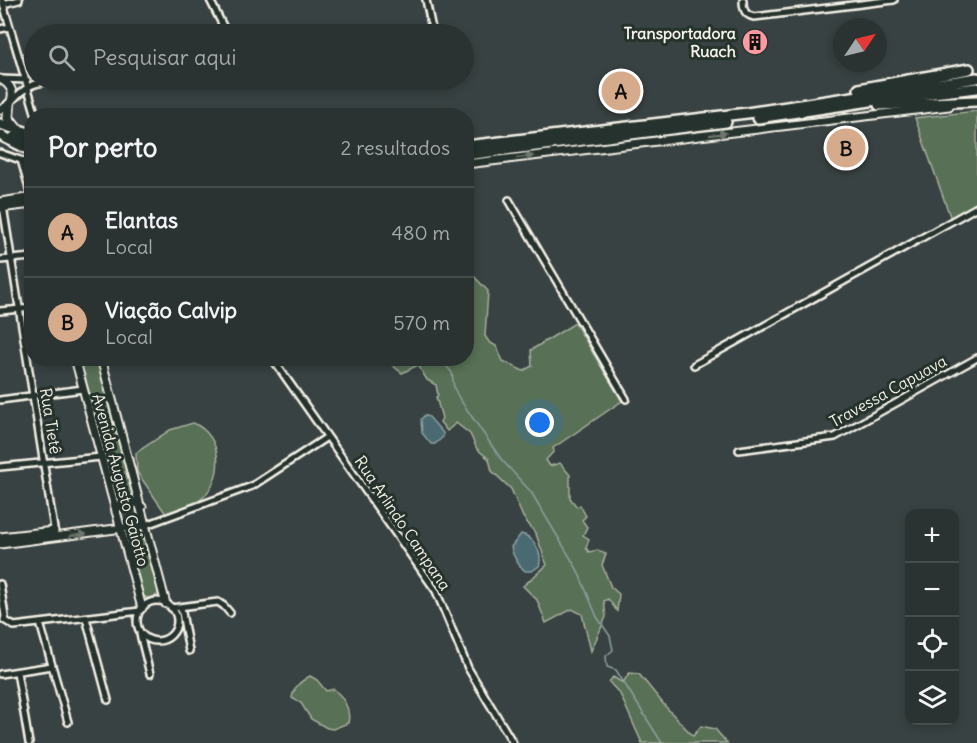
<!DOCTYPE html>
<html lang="pt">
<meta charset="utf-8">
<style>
:root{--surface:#2b3232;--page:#333a3a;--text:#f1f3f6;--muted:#a6aaac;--line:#474d4d;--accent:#d6ab8b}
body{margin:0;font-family:Delius,sans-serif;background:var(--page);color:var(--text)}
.controls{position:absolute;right:18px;bottom:18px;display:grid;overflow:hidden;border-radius:12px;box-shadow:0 3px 9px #0003}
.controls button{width:54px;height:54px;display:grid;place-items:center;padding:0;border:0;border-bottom:2px solid var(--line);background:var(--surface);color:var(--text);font:30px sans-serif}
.compass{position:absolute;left:833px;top:18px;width:54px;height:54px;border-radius:50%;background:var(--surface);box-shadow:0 3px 9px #0003;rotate:55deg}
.you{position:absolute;left:540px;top:423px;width:21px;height:21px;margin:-15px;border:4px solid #fff;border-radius:50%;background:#1a73e8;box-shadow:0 0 0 9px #1a73e833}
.badge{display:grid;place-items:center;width:39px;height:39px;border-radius:50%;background:var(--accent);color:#111;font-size:20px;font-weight:700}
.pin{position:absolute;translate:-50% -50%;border:3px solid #fff;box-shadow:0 2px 6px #0006}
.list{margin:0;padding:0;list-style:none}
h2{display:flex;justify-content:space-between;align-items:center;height:78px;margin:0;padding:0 24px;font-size:26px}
h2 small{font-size:20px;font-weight:400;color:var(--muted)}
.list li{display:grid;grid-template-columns:39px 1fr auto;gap:18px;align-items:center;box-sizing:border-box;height:90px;padding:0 24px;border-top:2px solid var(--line)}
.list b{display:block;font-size:22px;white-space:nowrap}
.list p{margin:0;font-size:20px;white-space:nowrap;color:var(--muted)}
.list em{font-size:20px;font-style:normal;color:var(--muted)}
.icon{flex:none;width:33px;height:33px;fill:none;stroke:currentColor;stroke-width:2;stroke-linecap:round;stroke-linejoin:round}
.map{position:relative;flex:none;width:977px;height:743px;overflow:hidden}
.search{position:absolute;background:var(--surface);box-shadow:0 3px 9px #0003;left:24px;top:24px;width:450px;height:66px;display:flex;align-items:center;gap:15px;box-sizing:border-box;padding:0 21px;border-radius:33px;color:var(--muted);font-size:22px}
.panel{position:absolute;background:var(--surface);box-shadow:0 3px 9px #0003;left:24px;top:108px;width:450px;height:258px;border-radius:24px}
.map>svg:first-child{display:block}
.green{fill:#586f54;stroke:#a6b09e;stroke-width:1.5}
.water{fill:#496a70;stroke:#8da0a0;stroke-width:1.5}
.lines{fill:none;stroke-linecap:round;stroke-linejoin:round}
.stream{stroke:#8da0a0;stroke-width:1.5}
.minor-casing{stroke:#f4f1e8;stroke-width:10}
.tertiary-casing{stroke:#f4f1e8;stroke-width:11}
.trunk-casing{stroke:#f4f1e8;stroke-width:14}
.minor{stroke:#26332d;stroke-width:5}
.tertiary{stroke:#26332d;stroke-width:7}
.trunk{stroke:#26332d;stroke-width:9}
.oneway{fill:#6e766e}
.labels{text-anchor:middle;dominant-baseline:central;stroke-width:6;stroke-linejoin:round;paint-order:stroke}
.poi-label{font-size:16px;font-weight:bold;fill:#f4f1e8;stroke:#26332d;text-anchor:end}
.street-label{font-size:16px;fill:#f4f1e8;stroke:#26332d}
</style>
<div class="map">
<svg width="977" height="743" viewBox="0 0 977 743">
<rect width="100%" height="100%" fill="#394242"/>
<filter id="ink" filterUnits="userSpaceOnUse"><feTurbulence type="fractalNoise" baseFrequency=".0167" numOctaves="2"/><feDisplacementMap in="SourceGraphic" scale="12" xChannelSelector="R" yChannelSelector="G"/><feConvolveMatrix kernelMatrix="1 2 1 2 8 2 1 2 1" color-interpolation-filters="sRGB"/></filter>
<g filter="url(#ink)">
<!-- green -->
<path class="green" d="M977,111v93l-26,15 -36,-101z
M467,269l21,22 -3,45 4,6 7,4 7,15 20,10 9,-5 -1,-16 44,-27 47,78 -69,47 1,3 -8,9 4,6 10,-3 10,12v23l7,9 3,-2 6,11 -4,4 5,7 -4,8 6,4 -3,9 3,4 9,-2 8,4 -4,11 9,22 8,7 -2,17 -9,-12 -4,2 2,16 -15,34 -9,-37 -10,-5 -26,14 -9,-23 -14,-14 24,-21 -11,-31 -13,-17 -12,-28 -19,-18 -3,-12 -12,-10 -7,-15 -14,-11 -9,8 -7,-9 2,-4 -6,-21 2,-2 -2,-10 -9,-5 -9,-15 -16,8 -10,-8 -2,-6 76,-1z
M77,359h20l38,139 -12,1 -7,5z
M193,423c31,13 32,57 7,77 -7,7 -24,11 -34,14l-29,-42 -1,-19 34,-23z
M133,532l8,1 4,4 14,52 -1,5c-4,5 -12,6 -16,0l-15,-54 1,-5z
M629,673l10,1 26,32 28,30 8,-10 14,3 12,14h-85l-22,-49 -11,-12 4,-5 10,6z
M310,676l7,4 9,11 8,-2c10,9 17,21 14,34l-15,6 -6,-1 -16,-9 -10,-16 -9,-5c2,-12 8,-16 18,-22z"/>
<!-- water -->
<path class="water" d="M425,415l4,2 14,16v4l-8,7h-4l-9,-11 -1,-14z
M521,534c13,2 22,20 18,32l-7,5h-7c-7,-6 -12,-15 -14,-24z"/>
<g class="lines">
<!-- stream -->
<path class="stream" d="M440,358l12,15 2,15 5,10 42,61 30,33 46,77 20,48 13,19 3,14 -7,6 1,11 9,3 46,73"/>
<!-- minor casing -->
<g class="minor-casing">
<path id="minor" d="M2,0l34,116
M210,0l17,34
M426,0l7,34
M743,0c0,10 2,15 11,17l140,-17
M3,4l16,-4
M0,29l10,-2
M0,79l27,1
M12,101c19,-21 28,-18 54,-21
M0,153l32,11
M21,160l8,28
M509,200l117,199
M3,206l52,329
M0,260l32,-3
M0,311l32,-3
M272,358l164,233 32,77 45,75
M694,365l283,-158
M0,400l83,-11
M739,450l96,-13 142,-79
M0,467l101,-10
M146,525l106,-39 75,-49
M0,584l5,32 -1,4
M137 621a20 20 0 1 1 40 0a20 20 0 1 1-40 0Z
M181,607l8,44
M171,608l47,-6 6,4 6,7
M86,618l22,82
M4,620l10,6 126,-15
M40,623l28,99
M140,634l10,40
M17,672l12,71
M0,674l52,-8"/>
</g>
<!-- tertiary casing -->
<g class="tertiary-casing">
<path id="tertiary" d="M0,79c11,5 16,15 9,26l-9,5
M466,164l483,-58
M32,185l-3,3 3,10
M0,202l27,-4 4,-3
M0,208l32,-4
M75,358l67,250
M101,358l65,246
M116,512c4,-12 16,-14 26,-5
M0,537l54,-6
M0,544l146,-19"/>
</g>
<!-- trunk casing -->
<g class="trunk-casing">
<path id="trunk" d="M859,89l110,-20
M9,105l-1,13 9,11
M879,105l98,-4
M758,118l132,-20 87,-10
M0,124l32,10
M0,135l32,16
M14,137l18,6
M466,146l281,-33 230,-35
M466,155l260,-33"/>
</g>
<!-- minor -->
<use href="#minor" class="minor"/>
<!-- tertiary -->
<use href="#tertiary" class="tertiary"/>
<!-- trunk -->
<use href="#trunk" class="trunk"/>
</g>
<!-- one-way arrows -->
<defs><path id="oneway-solid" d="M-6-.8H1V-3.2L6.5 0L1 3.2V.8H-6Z" transform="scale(1.5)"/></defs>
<g class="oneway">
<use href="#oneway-solid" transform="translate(718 134) rotate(-7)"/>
<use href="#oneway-solid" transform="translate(525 157) rotate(-7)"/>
<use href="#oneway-solid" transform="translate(78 535) rotate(-7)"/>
</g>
</g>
<!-- icons -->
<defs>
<g id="building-disc" transform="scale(1.35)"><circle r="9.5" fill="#ff9aa2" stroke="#26332d"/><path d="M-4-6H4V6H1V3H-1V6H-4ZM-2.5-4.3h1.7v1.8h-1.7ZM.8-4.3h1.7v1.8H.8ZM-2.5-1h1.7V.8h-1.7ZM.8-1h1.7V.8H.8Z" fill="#111"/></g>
</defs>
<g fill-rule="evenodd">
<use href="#building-disc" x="755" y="42"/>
</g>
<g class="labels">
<!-- poi labels -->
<g class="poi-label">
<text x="736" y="33">Transportadora<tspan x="736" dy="18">Ruach</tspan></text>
</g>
<!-- street labels -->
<g class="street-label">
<text transform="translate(888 391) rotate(-29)">Travessa Capuava</text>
<text transform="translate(51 421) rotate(81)">Rua Tietê</text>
<text transform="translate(121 480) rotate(75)">Avenida Augusto Gaiotto</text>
<text transform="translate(403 523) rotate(56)">Rua Arlindo Campana</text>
</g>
</g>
</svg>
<div class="controls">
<button>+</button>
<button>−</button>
<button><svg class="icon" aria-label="locate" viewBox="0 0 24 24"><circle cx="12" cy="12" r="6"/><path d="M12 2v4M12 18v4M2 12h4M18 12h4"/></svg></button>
<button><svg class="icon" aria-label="layers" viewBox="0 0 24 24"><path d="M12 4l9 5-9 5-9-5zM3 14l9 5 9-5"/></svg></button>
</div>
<svg class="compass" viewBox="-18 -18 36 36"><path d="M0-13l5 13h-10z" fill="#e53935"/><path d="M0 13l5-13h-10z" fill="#a6aaac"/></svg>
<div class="you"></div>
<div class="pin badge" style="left:621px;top:91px">A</div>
<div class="pin badge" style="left:846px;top:148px">B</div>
<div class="search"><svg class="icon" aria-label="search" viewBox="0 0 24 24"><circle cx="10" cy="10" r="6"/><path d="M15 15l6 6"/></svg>Pesquisar aqui</div>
<section class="panel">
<h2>Por perto<small>2 resultados</small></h2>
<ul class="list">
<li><span class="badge">A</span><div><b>Elantas</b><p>Local</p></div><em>480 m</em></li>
<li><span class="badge">B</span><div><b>Viação Calvip</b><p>Local</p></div><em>570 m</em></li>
</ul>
</section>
</div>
